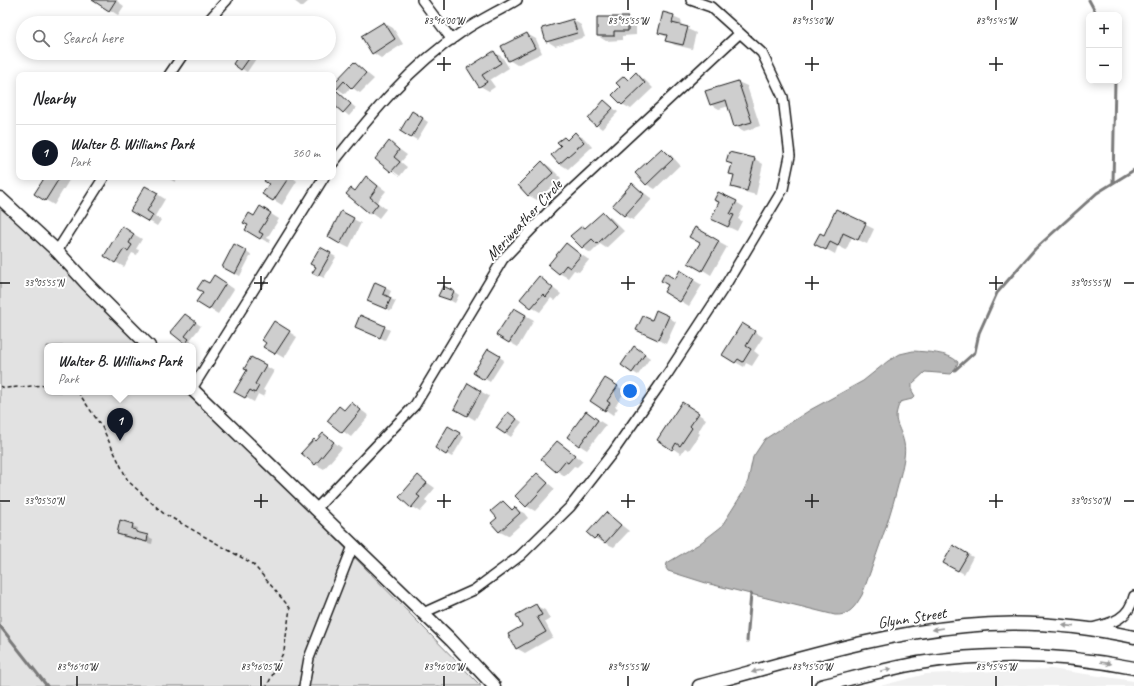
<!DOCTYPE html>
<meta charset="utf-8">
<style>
:root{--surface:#fff;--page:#f2f2f2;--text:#202124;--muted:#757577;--line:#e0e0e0;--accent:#111827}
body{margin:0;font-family:Caveat,sans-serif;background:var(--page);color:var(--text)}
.controls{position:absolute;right:12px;top:12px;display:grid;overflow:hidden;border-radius:8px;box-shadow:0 2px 10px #0003}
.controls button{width:36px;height:36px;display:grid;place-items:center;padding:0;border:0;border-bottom:1px solid var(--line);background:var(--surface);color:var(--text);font:20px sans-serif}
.you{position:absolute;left:630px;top:391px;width:14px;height:14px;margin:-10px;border:3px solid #fff;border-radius:50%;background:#1a73e8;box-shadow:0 0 0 6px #1a73e833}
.badge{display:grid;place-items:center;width:26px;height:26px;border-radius:50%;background:var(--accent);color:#fff;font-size:13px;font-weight:700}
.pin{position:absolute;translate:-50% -33px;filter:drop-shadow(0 1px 2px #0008)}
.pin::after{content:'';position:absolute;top:21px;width:14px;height:12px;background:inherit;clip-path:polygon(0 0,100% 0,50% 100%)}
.popup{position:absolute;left:44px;top:343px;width:152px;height:52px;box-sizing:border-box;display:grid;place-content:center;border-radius:8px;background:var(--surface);filter:drop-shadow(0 1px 3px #0005);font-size:13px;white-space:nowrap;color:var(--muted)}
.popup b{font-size:15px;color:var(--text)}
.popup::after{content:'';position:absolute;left:50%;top:100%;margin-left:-8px;border:8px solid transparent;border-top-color:var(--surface)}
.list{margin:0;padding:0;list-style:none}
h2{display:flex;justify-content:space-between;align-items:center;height:52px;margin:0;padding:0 16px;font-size:17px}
h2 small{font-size:13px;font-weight:400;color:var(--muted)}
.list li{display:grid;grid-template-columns:26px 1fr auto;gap:12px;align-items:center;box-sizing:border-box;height:56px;padding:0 16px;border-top:1px solid var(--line)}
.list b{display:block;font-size:15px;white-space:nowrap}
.list p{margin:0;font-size:13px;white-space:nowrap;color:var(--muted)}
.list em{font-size:13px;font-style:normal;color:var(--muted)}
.icon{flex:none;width:22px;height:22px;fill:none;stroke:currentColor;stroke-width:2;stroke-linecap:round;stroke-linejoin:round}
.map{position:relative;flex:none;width:1134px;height:686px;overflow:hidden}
.search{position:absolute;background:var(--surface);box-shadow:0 2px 10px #0003;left:16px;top:16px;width:320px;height:44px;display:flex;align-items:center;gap:10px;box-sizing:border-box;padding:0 14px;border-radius:22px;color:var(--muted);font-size:15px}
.panel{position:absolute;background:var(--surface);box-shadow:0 2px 10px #0003;left:16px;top:72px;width:320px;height:108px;border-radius:8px}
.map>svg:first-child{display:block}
.built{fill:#f0f0f0}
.green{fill:#e2e2e2;stroke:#7f7f7f}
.water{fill:#b8b8b8;stroke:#7a7a7a}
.shadow{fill:#0003}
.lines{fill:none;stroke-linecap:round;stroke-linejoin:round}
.stream{stroke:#7a7a7a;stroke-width:3}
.building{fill:#cecece;stroke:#1c1c1c}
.minor-casing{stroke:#1c1c1c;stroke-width:12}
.major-casing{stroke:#1c1c1c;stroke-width:15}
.path{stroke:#1c1c1c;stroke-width:1.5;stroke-dasharray:4 3;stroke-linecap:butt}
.minor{stroke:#fff;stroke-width:9}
.major{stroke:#fff;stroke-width:12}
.oneway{fill:#999}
.ticks{fill:none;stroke:#1c1c1c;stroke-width:1.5}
.labels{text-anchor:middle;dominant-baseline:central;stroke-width:4;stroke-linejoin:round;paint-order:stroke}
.street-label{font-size:16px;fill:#1c1c1c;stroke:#fff}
.ticks-label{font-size:10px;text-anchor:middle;fill:#1c1c1c;stroke:#fff;stroke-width:4;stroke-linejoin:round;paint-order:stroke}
</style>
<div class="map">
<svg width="1134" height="686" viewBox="0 0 1134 686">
<rect width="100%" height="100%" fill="#fff"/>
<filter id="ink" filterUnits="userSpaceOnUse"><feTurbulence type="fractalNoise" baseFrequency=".025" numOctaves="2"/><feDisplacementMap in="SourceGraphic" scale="8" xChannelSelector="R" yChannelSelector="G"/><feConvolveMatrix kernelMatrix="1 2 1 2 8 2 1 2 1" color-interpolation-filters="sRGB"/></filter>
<g filter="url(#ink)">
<!-- built -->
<path class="built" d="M1051,669l83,12v5h-254l46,-12z"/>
<!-- green -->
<path class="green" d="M0,198l146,148h-99v46h145l289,294h-481z"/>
<!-- water -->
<path class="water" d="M913,351c13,1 35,1 45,11l-3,8 -4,4 -26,-2 -13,12v7l3,5 -3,3 -12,3c-9,21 0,22 4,41 2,9 -1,21 -3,30 -9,40 -25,83 -39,122 -7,12 -13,21 -27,20l-129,-32 -38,-12 -2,-3 1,-5 32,-19 22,-17 21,-33 6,-13 5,-24 12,-18 45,-29 53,-29 25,-20 12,-7z"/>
<!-- shadow -->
<path class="shadow" d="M94,0h24l-1,1 7,5 -6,9z
M293,0h17l-8,7z
M664,13l18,8 -1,5 15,7 -4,16 -17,-4 -9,-5 1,-3 -8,-4z
M627,18l9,5v12l-14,1v4l-16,1 -8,-5z
M573,20l8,5 4,12 -30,9 -8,-5z
M384,23l9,5 10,16 -22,14 -8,-5z
M527,34l9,5 6,14 -25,12 -8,-5z
M494,52l8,5 7,11 -19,12 5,7 -6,4 -9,-5 -12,-18z
M241,53h19l-13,19 -5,-3z
M354,63l20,16 -14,14 -9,-6 -6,7 -12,-9z
M636,74l8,5 9,9 -22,21 -9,-5v-17l2,-10 5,3z
M738,82l9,4 13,40 -16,5 -9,-5 -6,-20 -10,3 -9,-5 -4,-12z
M337,92l19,16 -7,8 -16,-13v-6z
M605,102l13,10 -16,17 -13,-10z
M413,112l15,10 -11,18 -16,-9z
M575,134l9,4 8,9 -24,22 -8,-5 -8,-9 10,-9 2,-8 4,2z
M389,142l18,13 -6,7 6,5 -7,9 -24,-17z
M662,149l8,5 10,11 -25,24 -9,-5z
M755,159l8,5 -7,31 -15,-4 -9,-4 3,-11 -5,-3 2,-8 -5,-3z
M542,162l8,5 11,11 -24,22 -9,-5v-20z
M46,177h25l-17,28 -19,-11z
M166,177h12l-3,5z
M268,177h24l5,4 -15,24 -18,-11 6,-10z
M367,177l19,14 -9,11 9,7 -7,9 -32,-24 8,-2z
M633,184l19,15 -19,21 -9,-4z
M146,187l19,12 -10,17 6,4 -4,6 -26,-16z
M736,202l8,5 -6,12 4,2 -5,10 -17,-8z
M260,207l19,12 -12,19 4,2 -2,3 -23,-13z
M836,210l38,19 -7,15 -15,-7 -6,13 -8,-4 -3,8 -11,-6v-12z
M603,213l8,5 13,13 -18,17 -6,-4 -9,9 -9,-5 4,-19z
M353,219l8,4 -12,25 -12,-6z
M122,227l20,12 -6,10 3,1 -2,5 -5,-2 -8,14 -19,-11z
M695,229l32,18 -16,28 -21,-13 12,-19z
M566,244l23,16 -10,12 -5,-2 -6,8 -9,-5z
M320,248l16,9 -12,21 -11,-5 4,-7z
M246,252l5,3 -11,21 -11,-6z
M680,272l22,13 -13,21 -23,-14z
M539,278l22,16 -6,7 -4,-3 -11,14 -9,-5z
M222,281l12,8 -16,25 -20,-12 11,-18z
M376,283l15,8 -3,7 8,3 -5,10 -17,-8z
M453,291l6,4 -4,8 -15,-8z
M514,309l20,11 -16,27 -21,-12z
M185,315l16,11 -11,14 3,3 -2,3 -19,-14z
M361,316l29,14 -5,10 -24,-11z
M668,317l8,5 -10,22 -20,-10 6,-12z
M283,328l14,9 -13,21 -19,-11z
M750,329l13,8 -9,14 5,4 -7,11 -6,-3 -2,4 -21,-12z
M488,350l16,10 -14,22 -16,-10z
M640,351l10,7 -12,17 -5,-3z
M252,358l22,13 -11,19 3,2 -2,5 -6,-3 -4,8 -18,-10 12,-22z
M614,384l11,7 -10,16 3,1 -5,7 -22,-15z
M469,385l20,11 -14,24 -20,-12z
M352,403l17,13 -18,21 -22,-16 16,-10z
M690,409l16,10 -8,13 2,2 -11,16 -4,-2 -4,6 -22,-15z
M587,413l19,12 -19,25 -8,-5z
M513,416l9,6 -11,15 -13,-9z
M449,427l15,10 -12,20 -16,-9z
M323,434l19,14 -18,21 -9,-5 2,-22z
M558,442l25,19 -6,6 -3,-1 -9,10 -8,-5z
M537,474l18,15 -20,22 -9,-5z
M418,476l17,12 -10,12 3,3 -8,9 -8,-5z
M503,502l11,8 1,-1 9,4 4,5 -20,18 -8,-4 -8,-8 7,-6z
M606,513l23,18 -15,16 -20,-9z
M121,522l17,6 -1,4 16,7 -1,5 -29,-7 -5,-3z
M954,547l19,10 -9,17 -19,-11z
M536,606l9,4 5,9 -5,3 8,15 -28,16 -9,-5 8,-21z"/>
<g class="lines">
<!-- stream -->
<path class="stream" d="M1089,0l8,15
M1113,183l2,-102
M955,370l20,-18 4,-19 18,-40 38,-44 62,-56 37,-23
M0,626l47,60
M747,641l4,-47"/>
</g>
<!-- building -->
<path class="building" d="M92,0h24l-7,11z
M663,12l11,3 -2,8 16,4 -5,18 -18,-4 2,-6 -9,-2z
M597,17h31v14h-14v5h-17z
M573,19l4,14 -31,9 -4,-14z
M384,22l11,17 -23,15 -11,-18z
M527,33l8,15 -27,13 -7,-15z
M494,51l7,12 -19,12 5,7 -8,5 -12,-19z
M240,53h13l-12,17 -8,-6z
M354,62l12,11 -14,16 -8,-8 -8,9 -3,-6z
M636,72l9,11 -23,22 -10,-10 8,-8 -4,-4 8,-7 4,4z
M738,81l14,41 -18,5 -8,-27 -16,5 -5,-14z
M337,91l14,13 -8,9 -10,-9v-9z
M604,100l9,8 -17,18 -8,-7z
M412,111l11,7 -12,20 -11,-7z
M575,132l9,10 -25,22 -8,-9 10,-9 -4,-4 7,-5 3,3z
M389,141l10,9 -5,7 6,5 -9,10 -16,-13z
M662,148l11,11 -27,26 -11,-12z
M729,152l26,6 -8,33 -16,-4 3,-12 -5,-1 3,-10 -6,-2z
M542,161l11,12 -25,23 -10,-11z
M366,176l12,10 -8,11 8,7 -8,10 -24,-20 5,-6 4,3z
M45,177h15l-15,24 -11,-7z
M267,177h22l-16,24 -11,-7 7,-10 -5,-3z
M632,183l12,11 -20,22 -12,-10z
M145,186l13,7 -11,18 6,4 -4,7 -19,-11z
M718,192l19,9 -7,13 4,1 -6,12 -17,-8 8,-17 -5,-2z
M260,206l11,7 -12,19 4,2 -3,5 -15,-9 3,-5 -5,-2 6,-10 5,3z
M836,209l30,14 -8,17 -15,-7 -5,13 -8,-4 -4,8 -12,-6 6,-11 4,2z
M341,211l13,7 -14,26 -12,-7z
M603,212l13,14 -19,18 -5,-5 -10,9 -12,-12 12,-10 3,2z
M122,226l12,8 -5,9 3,2 -4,6 -4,-2 -9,14 -11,-7z
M695,227l24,14 -17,30 -14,-8 12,-20 -11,-6z
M566,243l15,12 -11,13 -4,-3 -7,9 -11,-9z
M234,244l13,7 -12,23 -13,-7z
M320,247l11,6 -13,23 -6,-3 4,-6 -6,-3z
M680,270l14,9 -14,23 -16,-10 4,-7 -7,-4 4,-8 10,6z
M214,275l12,8 -17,27 -13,-8 7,-10 -6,-3 6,-9 6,3z
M539,276l14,12 -7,9 -3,-3 -12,14 -11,-9z
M375,282l11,5 -3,7 8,4 -5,11 -19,-8z
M443,286l11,5 -4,9 -12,-4z
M514,308l12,7 -17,28 -13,-8z
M656,310l13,6 -11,24 -22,-10 7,-14 9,4z
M185,314l11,8 -11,14 4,3 -4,5 -15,-12z
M360,315l25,11 -5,12 -25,-11z
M274,321l16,10 -15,23 -12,-7 3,-4 -4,-3z
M742,323l13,8 -9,15 5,3 -8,13 -5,-3 -3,4 -13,-8z
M634,346l11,8 -13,19 -11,-8z
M488,349l12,7 -16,24 -11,-7z
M251,357l15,8 -11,19 4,2 -4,7 -5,-3 -5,8 -11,-6 13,-22 -3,-1z
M605,378l13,8 -11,15 3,2 -5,8 -15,-10z
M468,383l13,8 -14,25 -13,-7z
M351,402l10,8 -19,23 -15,-12 12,-15 5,4z
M682,402l17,11 -9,13 2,2 -12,18 -4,-3 -4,7 -15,-10z
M586,411l12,9 -19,26 -12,-9z
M508,412l9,7 -12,15 -9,-6z
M448,426l12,7 -14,22 -11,-7z
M323,433l11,9 -19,23 -14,-12 13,-14 2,2z
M557,441l18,14 -7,8 -3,-2 -9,11 -15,-13z
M537,473l11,10 -22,24 -11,-11z
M418,475l9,8 -10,12 3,2 -9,11 -12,-11z
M503,501l9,9 3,-3 5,6 -21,19 -8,-9 6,-5 -6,-7z
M606,512l15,13 -16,18 -8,-7 -3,3 -7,-6z
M120,520l13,4 -1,5 4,1v2l12,3 -1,7 -30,-8z
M953,545l15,9 -10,17 -15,-8z
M536,604l6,11 -5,2 9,15 -30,17 -8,-15 14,-8 -6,-11z"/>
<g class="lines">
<!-- minor casing -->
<g class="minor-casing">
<path id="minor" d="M422,0l30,40
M206,23l21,-23
M169,75l15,-22
M333,163c38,-48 77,-97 129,-131 17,-12 37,-21 55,-32
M57,251l47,-74
M193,387l131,-210
M315,510l100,-105 88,-146 50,-52 187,-174
M423,613l51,-23 46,-34 50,-49 43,-55 55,-79 57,-87 58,-97 7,-33 -7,-59 -21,-44 -51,-46 -20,-7
M1092,628c20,-5 37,-9 42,-32
M304,686l5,-28 44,-112"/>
</g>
<!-- major casing -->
<g class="major-casing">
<path id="major" d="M0,198l57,53 30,33 62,62
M193,390l258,250 43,46
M699,686c88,-23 176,-52 266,-60 57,-6 113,-1 169,11
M821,686c33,-8 65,-17 98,-23 71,-11 144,-9 215,5"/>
</g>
<!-- path -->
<path class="path" d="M0,386l5,2 42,-3
M78,392l24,35 26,54 35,32 90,51 37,44 -6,43 -17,35"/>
<!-- minor -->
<use href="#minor" class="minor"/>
<!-- major -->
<use href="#major" class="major"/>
</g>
<!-- one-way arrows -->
<defs><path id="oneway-solid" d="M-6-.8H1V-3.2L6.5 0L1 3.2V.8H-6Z"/></defs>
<g class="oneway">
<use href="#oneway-solid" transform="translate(1068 626) rotate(-174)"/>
<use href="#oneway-solid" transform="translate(938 629) rotate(171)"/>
<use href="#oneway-solid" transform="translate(1106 663) rotate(9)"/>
<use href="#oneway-solid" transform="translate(886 670) rotate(-13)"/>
<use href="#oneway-solid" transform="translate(757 671) rotate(165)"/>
</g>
</g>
<!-- ticks -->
<path class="ticks" d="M444,0v10M628,0v10M812,0v10M996,0v10M444,57v14M628,57v14M812,57v14M996,57v14M437,64h14M621,64h14M805,64h14M989,64h14M261,276v14M444,276v14M628,276v14M812,276v14M996,276v14M0,283h10M254,283h14M437,283h14M621,283h14M805,283h14M989,283h14M1124,283h10M261,494v14M444,494v14M628,494v14M812,494v14M996,494v14M0,501h10M254,501h14M437,501h14M621,501h14M805,501h14M989,501h14M1124,501h10M77,676v10M261,676v10M444,676v10M628,676v10M812,676v10M996,676v10"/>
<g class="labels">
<!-- street labels -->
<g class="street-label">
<text transform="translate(524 220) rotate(-47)">Meriweather Circle</text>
<text transform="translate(912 618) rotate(-9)">Glynn Street</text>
</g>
</g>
<g class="ticks-label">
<text x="444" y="24">83°16'00"W</text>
<text x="628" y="24">83°15'55"W</text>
<text x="812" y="24">83°15'50"W</text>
<text x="996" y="24">83°15'45"W</text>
<text x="44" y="286">33°05'55"N</text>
<text x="1090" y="286">33°05'55"N</text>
<text x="44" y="504">33°05'50"N</text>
<text x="1090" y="504">33°05'50"N</text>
<text x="77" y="670">83°16'10"W</text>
<text x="261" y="670">83°16'05"W</text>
<text x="444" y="670">83°16'00"W</text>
<text x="628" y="670">83°15'55"W</text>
<text x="812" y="670">83°15'50"W</text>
<text x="996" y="670">83°15'45"W</text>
</g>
</svg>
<div class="controls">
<button>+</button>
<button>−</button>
</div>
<div class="you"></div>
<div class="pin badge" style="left:120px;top:441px">1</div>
<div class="popup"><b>Walter B. Williams Park</b>Park</div>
<div class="search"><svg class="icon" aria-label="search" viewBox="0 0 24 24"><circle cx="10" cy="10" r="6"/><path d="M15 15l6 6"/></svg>Search here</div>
<section class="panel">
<h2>Nearby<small></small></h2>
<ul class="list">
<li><span class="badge">1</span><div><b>Walter B. Williams Park</b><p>Park</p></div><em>360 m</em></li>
</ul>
</section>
</div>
